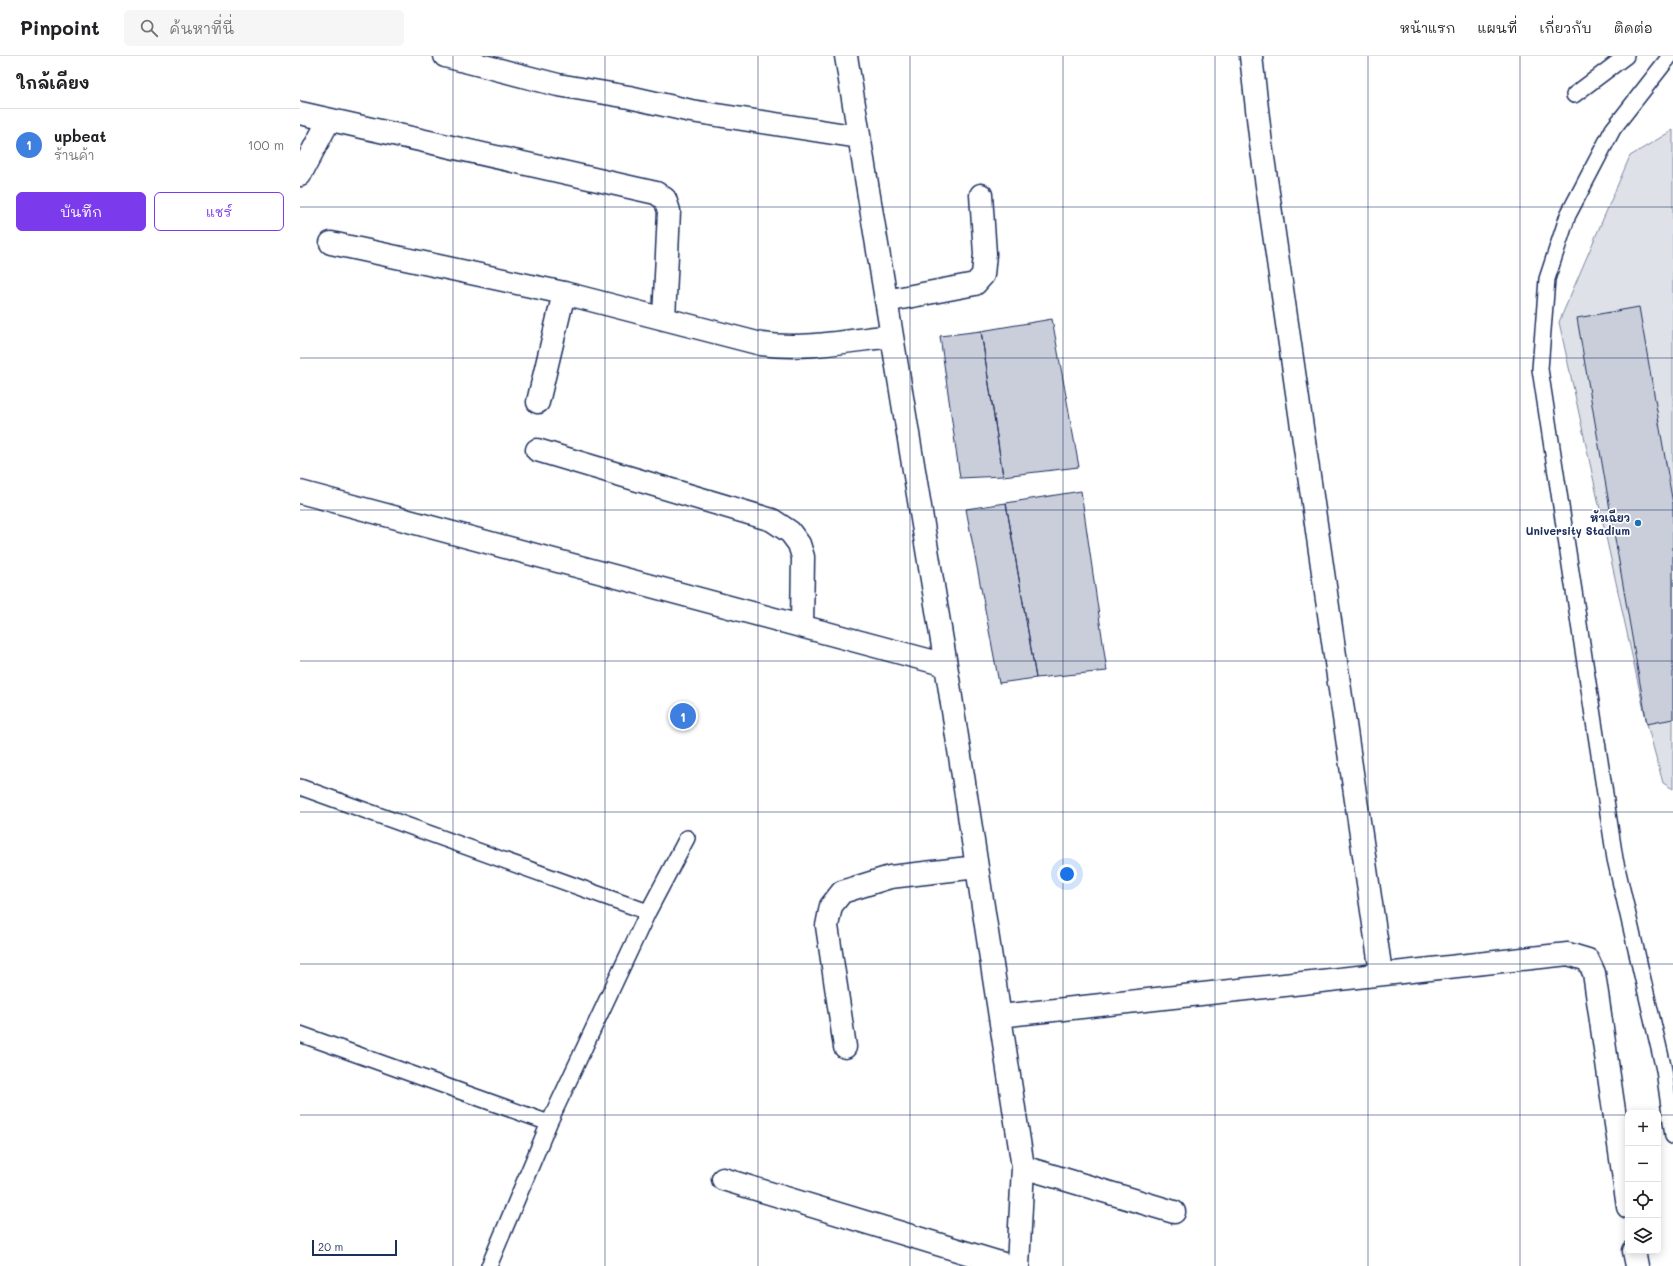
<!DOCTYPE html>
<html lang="th">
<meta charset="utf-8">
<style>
:root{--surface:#fff;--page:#f6f6f6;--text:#202124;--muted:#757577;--line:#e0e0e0;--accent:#7c3aed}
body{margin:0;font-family:Mali,"Playpen Sans Thai",sans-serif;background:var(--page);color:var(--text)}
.controls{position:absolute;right:12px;bottom:12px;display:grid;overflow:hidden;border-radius:6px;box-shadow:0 2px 10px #0003}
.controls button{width:36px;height:36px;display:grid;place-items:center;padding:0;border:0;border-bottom:1px solid var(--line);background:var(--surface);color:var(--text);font:20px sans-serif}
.scale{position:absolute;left:12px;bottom:10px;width:85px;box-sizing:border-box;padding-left:4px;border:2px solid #1b2f5e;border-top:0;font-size:11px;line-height:14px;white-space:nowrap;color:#1b2f5e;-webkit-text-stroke:3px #fff;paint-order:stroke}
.you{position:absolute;left:767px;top:818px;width:14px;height:14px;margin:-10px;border:3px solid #fff;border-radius:50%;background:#1a73e8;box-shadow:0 0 0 6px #1a73e833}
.badge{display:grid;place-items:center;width:26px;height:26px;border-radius:50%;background:var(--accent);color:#fff;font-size:13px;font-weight:700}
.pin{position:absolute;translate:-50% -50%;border:2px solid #fff;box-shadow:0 1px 4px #0006}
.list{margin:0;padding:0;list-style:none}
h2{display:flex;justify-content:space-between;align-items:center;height:52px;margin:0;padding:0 16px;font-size:17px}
h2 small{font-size:13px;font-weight:400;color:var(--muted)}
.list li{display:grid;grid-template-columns:26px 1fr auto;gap:12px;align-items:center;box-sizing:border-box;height:72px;padding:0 16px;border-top:1px solid var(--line)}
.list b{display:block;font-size:15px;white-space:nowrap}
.list p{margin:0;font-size:13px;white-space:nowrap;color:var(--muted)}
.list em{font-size:13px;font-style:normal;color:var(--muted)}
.actions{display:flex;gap:8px;padding:12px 16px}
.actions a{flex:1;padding:9px 0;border:1px solid var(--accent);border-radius:6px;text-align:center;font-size:14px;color:var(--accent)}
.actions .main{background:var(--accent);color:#fff}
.icon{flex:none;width:22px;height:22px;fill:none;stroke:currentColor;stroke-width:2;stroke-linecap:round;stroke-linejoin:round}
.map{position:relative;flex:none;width:1373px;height:1210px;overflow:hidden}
header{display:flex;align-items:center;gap:24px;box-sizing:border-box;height:56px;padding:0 20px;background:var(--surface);border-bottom:1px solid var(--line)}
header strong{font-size:19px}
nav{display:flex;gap:22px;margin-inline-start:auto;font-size:14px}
.search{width:280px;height:36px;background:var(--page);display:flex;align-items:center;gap:10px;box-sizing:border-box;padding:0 14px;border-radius:6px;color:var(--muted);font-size:15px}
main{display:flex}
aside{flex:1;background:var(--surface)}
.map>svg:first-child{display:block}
.green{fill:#dee1e7;stroke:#7c88a2}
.building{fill:#caceda;stroke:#1b2f5e}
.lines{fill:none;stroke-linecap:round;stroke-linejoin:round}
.lane-casing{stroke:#1b2f5e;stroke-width:18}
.street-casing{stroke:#1b2f5e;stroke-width:25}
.lane{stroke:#fff;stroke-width:15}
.street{stroke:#fff;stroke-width:22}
.grid{fill:none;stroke:#1b2f5e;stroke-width:1;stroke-opacity:0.55}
.poi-dot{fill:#1f6fb2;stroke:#fff;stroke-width:1.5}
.labels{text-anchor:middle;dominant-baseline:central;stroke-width:3.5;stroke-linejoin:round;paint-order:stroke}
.poi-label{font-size:11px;font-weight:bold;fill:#1b2f5e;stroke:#fff;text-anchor:end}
</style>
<header>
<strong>Pinpoint</strong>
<div class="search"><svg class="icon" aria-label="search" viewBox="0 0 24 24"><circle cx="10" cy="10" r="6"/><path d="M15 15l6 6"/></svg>ค้นหาที่นี่</div>
<nav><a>หน้าแรก</a><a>แผนที่</a><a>เกี่ยวกับ</a><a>ติดต่อ</a></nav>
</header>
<main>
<aside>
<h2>ใกล้เคียง<small></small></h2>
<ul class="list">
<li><span class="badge" style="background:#3f7fe0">1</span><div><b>upbeat</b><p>ร้านค้า</p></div><em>100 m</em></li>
</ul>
<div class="actions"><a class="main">บันทึก</a><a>แชร์</a></div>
</aside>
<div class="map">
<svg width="1373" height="1210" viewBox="0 0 1373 1210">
<rect width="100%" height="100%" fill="#fff"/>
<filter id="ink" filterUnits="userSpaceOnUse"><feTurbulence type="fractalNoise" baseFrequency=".025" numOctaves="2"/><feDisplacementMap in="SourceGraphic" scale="8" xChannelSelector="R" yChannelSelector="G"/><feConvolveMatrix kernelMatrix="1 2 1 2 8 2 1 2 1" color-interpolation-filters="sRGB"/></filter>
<g filter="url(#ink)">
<!-- green -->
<path class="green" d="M1373,74v659l-10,-6 -16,-59 -88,-402 71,-166z"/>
<!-- building -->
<path class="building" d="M1339,251l34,197v215l-26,5 -70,-406z
M752,263l27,148 -76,9 -22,-145z
M681,275l22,145 -43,2 -20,-142z
M781,435l26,180 -71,7 -30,-175z
M706,447l30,175 -37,5 -33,-174z"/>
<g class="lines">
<!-- lane casing -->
<g class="lane-casing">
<path id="lane" d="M1370,0l-57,73 -45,86 -21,64 -7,90 75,490 49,211 9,66
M1274,39l52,-39
M0,731l348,125
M0,978l249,89
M189,1210l60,-143 99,-211 39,-74"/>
</g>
<!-- street casing -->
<g class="street-casing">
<path id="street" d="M145,0l113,29 71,12 62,14 168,26
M546,0l100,609 77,502 -5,99
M951,0l10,88 120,829
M0,57l356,80 9,6 4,12 -5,108
M0,119l29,-55
M31,187l233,50 197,51c44,6 87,-3 130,-8
M586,245l89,-17 8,-9 2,-21 -4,-59
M238,346l26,-109
M237,394l235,70 18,12 9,12 4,13 -1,69
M0,436l646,173
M700,960l568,-62 20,6 6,13 34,234
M545,991l-18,-121 4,-20 11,-14 48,-15 87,-10
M723,1111l151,45
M423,1123l287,87
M1334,1195l3,15"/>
</g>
<!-- lane -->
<use href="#lane" class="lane"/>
<!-- street -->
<use href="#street" class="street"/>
</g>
</g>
<!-- grid -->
<path class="grid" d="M153,0v1210M305,0v1210M458,0v1210M610,0v1210M763,0v1210M915,0v1210M1068,0v1210M1220,0v1210M0,151h1373M0,302h1373M0,454h1373M0,605h1373M0,756h1373M0,908h1373M0,1059h1328M1358,1059h15"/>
<!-- markers -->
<circle class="poi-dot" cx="1338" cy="467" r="4"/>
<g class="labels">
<!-- poi labels -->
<g class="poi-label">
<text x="1330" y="461">หัวเฉียว<tspan x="1330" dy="13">University Stadium</tspan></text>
</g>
</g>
</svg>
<div class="controls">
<button>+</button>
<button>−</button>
<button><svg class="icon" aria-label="locate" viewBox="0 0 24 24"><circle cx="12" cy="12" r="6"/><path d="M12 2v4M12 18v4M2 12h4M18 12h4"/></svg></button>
<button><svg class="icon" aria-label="layers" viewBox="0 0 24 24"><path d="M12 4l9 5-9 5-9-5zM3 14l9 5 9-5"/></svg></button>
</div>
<div class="scale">20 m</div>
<div class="you"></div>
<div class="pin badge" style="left:383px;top:660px;background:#3f7fe0">1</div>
</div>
</main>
